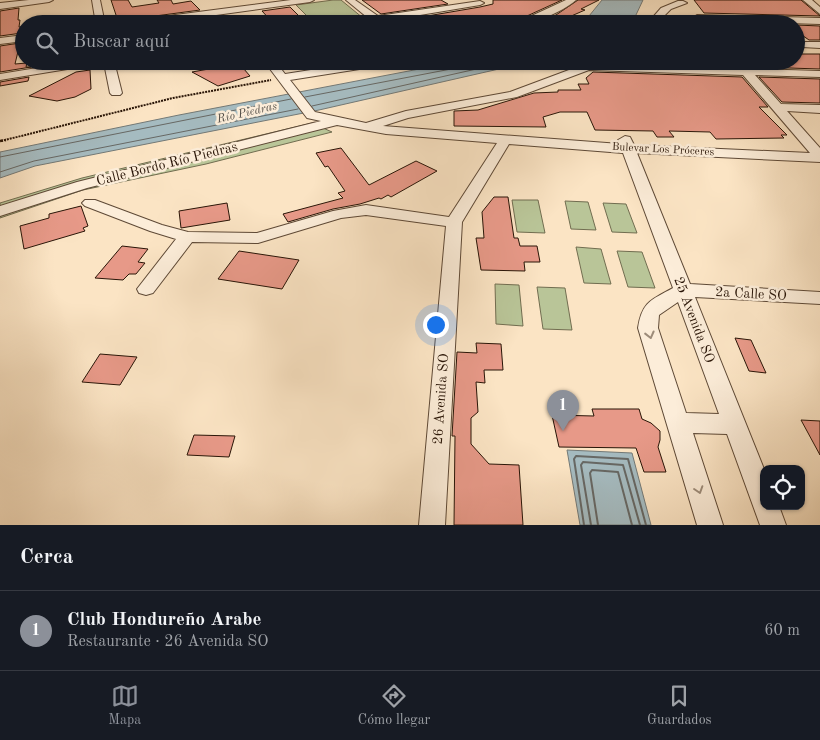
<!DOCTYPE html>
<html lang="es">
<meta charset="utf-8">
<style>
:root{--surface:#171b24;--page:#20242c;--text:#f1f3f6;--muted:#9ea1a6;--line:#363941;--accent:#8c9099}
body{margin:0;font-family:"Old Standard TT",serif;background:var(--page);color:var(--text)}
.controls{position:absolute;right:15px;bottom:15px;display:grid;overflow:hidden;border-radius:10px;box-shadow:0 1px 4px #0004}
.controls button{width:45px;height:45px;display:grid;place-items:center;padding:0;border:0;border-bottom:1px solid var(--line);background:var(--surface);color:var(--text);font:25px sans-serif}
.you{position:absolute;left:435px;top:324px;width:18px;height:18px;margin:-12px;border:4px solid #fff;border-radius:50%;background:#1a73e8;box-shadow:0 0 0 8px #1a73e833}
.badge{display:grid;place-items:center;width:32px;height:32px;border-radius:50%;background:var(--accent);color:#fff;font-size:16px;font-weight:700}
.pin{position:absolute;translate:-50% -41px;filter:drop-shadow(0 1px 2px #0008)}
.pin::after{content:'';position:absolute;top:26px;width:18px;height:15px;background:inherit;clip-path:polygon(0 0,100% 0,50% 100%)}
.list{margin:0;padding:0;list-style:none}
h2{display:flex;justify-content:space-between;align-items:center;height:65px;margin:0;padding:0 20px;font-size:21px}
h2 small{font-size:16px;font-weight:400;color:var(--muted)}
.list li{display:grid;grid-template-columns:32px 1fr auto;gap:15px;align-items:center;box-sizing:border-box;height:80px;padding:0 20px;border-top:1px solid var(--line)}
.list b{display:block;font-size:19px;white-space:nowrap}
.list p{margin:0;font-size:16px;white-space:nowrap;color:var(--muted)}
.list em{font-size:16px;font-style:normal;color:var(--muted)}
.icon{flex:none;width:28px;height:28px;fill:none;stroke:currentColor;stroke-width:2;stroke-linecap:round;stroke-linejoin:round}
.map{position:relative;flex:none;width:820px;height:525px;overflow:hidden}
.search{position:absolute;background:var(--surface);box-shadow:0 1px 4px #0004;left:15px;right:15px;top:15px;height:55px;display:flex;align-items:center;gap:12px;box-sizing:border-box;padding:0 18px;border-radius:28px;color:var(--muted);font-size:19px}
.sheet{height:145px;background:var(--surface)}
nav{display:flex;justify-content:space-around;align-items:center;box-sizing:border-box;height:70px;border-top:1px solid var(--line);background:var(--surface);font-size:14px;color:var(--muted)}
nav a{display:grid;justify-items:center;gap:2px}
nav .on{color:var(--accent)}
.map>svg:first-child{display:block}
.green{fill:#b9c598;stroke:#716d50}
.water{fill:#a5bbc0;stroke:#737976}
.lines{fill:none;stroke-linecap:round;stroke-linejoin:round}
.shore-far1{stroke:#676864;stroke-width:1}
.shore{stroke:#676864;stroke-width:2}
.building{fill:#e79988;stroke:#291507}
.minor-casing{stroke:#5e4936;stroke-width:2}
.path-far1{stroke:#291507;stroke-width:2;stroke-dasharray:2 1;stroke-linecap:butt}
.path{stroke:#291507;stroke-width:2.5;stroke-dasharray:3 2;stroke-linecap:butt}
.minor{fill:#fcedd9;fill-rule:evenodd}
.oneway{stroke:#9d8c7a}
.labels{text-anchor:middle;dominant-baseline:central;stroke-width:5;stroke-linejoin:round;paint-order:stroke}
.far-street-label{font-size:11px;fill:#291507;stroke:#fcedd9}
.far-water-label{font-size:12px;font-style:italic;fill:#544f48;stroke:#fcedd9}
.street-label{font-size:14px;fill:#291507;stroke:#fcedd9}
</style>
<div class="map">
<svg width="820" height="525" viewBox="0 0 820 525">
<rect width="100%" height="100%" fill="#fbe4c4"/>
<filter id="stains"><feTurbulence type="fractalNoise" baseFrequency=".004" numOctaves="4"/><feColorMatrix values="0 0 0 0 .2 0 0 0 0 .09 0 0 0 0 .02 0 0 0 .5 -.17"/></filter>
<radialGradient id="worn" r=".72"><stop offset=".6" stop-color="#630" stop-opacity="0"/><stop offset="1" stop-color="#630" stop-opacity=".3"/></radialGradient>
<!-- green -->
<path class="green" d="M333,0h8l22,18 -48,6 -19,-19z
M312,123l20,9 -126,32 -123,26 -83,28v-15l82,-25z
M512,200h26l7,33 -28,-1z
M565,201l23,1 8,28 -25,-1z
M603,203l23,1 11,29 -25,-1z
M576,247l25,2 10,35 -27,-1z
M617,251l25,1 13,36 -27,-1z
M495,284l24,1 4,41 -27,-2z
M537,287l28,1 7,42 -29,-1z"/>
<!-- water -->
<path class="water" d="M602,0h41l-8,17 -9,7h-52l15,-8z
M461,61h73l-215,49 -284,56 -35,12v-26l179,-37z
M567,450l65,3 19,72h-71z"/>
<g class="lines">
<!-- shore-far1 -->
<path class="shore-far1" d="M305,97l146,-28 4,-3 1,-5
M312,106l200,-45
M0,157l291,-58
M0,172l34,-11 264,-52"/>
<!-- shore -->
<path class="shore" d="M584,525l-10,-66 2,-3 52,3 18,66
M591,525l-10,-60 2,-3 40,3 17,60
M598,525l-8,-52 2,-3 26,2 14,53"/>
</g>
<!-- building -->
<path class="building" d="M111,0h17l4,7 27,-4 -2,-3h14l2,4 18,-3 9,9 -82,11z
M362,0h79l7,4 -67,10z
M493,0h69l-46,21 -4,-1 -1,4h-116l-3,-2 88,-15 13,-3z
M578,0h21l-18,9 4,1 -32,14h-22l25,-9z
M694,0h107l19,16 -116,-3z
M290,7l17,17h-33l-12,-13z
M19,8l-1,12h2l-1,7h5l-2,6 -22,3v-25z
M206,18l4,6 -36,-1z
M796,25l24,1v14h-11l-13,-9z
M20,43l-5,21 12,-1 -1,4h5l-31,5v-26z
M796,54h24v15l-62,-2 -6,-5 44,-1z
M218,61h19l13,15 -32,10 -26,-14 28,-5z
M623,62h74l3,3 -78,-2z
M90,70l1,19 -16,8 -18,4 -28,-5 47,-24z
M593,72l149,5 26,30h-9l28,28h-6l3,3 -68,1 -6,-7 -41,-1 5,6h-17l-4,-6 -58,-1 -8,-18h-27l-17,5 3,10 -92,-1v-15l24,-1 56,-17 24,-1v-2h23l-3,-6h11l-3,-6z
M29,77l-1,4 -28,5v-4z
M759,77l61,2v24l-38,-1z
M341,148l28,37 47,-24 21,10 -46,26 -3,-2 -7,4 -2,-1 -19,6 -27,5 -45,13 -5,-8 60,-16 -5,-5 7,-2 -17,-25 -3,1 -9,-14z
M494,197h14l6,41h4l2,8h17l3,16h-16l1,9 -44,-1 -5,-32h8l-2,-26z
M227,203l3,17 -49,8 -2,-17z
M81,206l7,20 -5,2 2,3 -61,18 -4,-23 29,-8v-4z
M122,246l26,3 -10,13 7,1 -9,11h-7l-6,6 -28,-2z
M239,251l60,9 -17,29 -64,-10z
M735,338l16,2 15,33 -17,-2z
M476,343l25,1 2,26h-19l1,13 -9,-1 2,30 -7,6v26l18,20 30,1 4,60h-69l1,-89h-3l5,-84 20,1z
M100,354l37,3 -17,28 -38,-3z
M592,409h47l3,10 9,4 9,8v9l-2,7 8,25h-22l-8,-24 -77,-1 -7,-32 42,1z
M801,420l19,1v34z
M194,435l41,1 -6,21 -42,-2z"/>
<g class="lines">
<!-- minor casing -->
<g class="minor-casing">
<path id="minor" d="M29,0h24l-4,2 -49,7v-6z
M92,0h8l5,24h-9z
M291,0h23l-4,2 -159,22h-26l4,-3z
M346,0h9l23,16 102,-15 4,2 -4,2 -96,16 1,3 -11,-2 -32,2 26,-6z
M566,0h10c-15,13 -43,24 -62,24z
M803,0h9l8,7v7z
M678,1h5l4,2 -16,6 -15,15h-9l14,-16z
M697,15l123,3v6l-126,-4 -1,-2z
M24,35v6l-24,3v-6z
M805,42h15v6l-18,-1v-4z
M80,61h34l8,32 -2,2h-8l-2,-2 -6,-30 -104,17v-6z
M264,61h11l10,13 84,-13h27l-5,3 -101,16 25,32 51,11 40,-12 104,-19 83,-31h15l-4,3 134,4 5,-3 6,4 71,2v6l-65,-2 26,29 39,1v8l-33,-2 33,37v14l-183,-9 53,131 130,8v12l-125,-7 69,172v37h15l7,19h-26l-33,-91 -34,-1 30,92h-26l-59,-197c4,-26 13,-28 35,-40l-50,-135 -114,-9 -47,78 -17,303h-26l27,-299 -80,-11 -25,3 -83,25 -66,-1 -39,51 -7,2 -7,-2 -2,-4 39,-50 -26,-8 -65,-25 -3,-3 3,-3h10l67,25 26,7 69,1 76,-22 33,-6 83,12 48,-74 -111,-9 -49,-9 -250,63 -87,28v-10l77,-24 244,-61 -14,-3zM589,70l154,5 67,78 -176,-8 -4,-8 -5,-1 -7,4 2,4 -237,-18 25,-8 109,-21zM678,302l41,112 -33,-1 -28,-85 1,-13z"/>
</g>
<!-- path-far1 -->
<path class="path-far1" d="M1,141l172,-43 98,-18"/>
<!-- path -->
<path class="path" d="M0,141l6,-1"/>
<!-- minor -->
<use href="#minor" class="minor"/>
</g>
<!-- one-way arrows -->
<defs><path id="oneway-chevron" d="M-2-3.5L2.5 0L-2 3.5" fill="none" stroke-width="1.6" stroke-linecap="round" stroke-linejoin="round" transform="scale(1.25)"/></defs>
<g class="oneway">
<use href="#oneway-chevron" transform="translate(650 335) rotate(76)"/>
<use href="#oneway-chevron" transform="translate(699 490) rotate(72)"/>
</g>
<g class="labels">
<!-- far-street labels -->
<g class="far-street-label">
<text transform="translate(663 150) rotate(3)">Bulevar Los Próceres</text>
</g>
<!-- far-water labels -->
<g class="far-water-label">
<text transform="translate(247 113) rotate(-13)">Río Piedras</text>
</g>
<!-- street labels -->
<g class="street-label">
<text transform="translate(167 164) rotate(-14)">Calle Bordo Río Piedras</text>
<text transform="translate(751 294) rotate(3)">2a Calle SO</text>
<text transform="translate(694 320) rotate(69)">25 Avenida SO</text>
<text transform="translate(441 399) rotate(-86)">26 Avenida SO</text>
</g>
</g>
<rect width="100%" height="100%" filter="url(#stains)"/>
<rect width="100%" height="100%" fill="url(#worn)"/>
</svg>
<div class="controls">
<button><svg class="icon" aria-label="locate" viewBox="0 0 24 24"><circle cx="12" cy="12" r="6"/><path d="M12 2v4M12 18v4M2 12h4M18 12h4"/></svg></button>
</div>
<div class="you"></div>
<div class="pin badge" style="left:563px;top:431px">1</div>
<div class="search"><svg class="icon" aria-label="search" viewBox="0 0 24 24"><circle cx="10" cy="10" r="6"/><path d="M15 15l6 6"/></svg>Buscar aquí</div>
</div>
<section class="sheet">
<h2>Cerca<small></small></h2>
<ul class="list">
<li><span class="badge">1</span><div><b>Club Hondureño Arabe</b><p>Restaurante · 26 Avenida SO</p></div><em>60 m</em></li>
</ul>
</section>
<nav>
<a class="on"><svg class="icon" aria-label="map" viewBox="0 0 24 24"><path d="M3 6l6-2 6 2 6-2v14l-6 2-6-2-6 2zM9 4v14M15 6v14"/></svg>Mapa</a>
<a><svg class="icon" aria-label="directions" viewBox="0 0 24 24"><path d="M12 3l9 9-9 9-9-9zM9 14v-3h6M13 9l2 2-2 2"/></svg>Cómo llegar</a>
<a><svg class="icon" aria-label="saved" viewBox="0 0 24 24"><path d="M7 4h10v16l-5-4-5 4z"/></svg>Guardados</a>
</nav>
